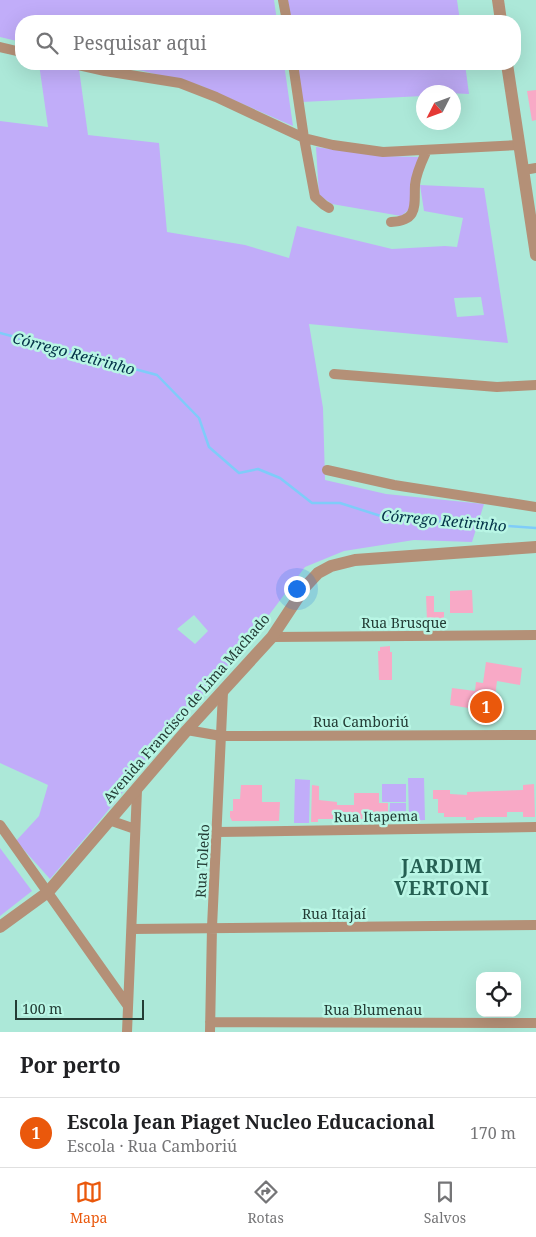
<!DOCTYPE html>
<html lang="pt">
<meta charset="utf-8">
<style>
:root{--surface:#fff;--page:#f2f2f2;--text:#202124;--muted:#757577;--line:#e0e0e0;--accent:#ea580c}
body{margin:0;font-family:"Noto Serif",serif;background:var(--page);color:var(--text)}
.controls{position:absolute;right:15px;bottom:15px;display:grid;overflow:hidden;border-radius:10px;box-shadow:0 5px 20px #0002}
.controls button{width:45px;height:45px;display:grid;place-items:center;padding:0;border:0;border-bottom:1px solid var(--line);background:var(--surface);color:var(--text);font:25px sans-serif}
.compass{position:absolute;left:416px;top:85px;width:45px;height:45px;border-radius:50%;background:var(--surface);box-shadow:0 5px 20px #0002;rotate:228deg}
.scale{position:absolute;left:15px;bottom:12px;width:129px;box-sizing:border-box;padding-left:5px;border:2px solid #233c35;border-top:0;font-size:14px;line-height:18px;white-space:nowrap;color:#233c35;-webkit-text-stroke:4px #b9f6e5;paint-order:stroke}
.you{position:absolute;left:296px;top:588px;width:18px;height:18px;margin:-12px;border:4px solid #fff;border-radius:50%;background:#1a73e8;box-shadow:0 0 0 8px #1a73e833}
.badge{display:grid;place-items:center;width:32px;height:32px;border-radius:50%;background:var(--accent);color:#fff;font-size:16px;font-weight:700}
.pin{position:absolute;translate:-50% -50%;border:2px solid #fff;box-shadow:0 1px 5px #0006}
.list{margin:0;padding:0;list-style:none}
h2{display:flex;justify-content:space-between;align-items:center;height:65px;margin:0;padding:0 20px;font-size:21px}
h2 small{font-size:16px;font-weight:400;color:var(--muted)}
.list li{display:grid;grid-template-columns:32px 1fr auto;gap:15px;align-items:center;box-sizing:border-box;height:70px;padding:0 20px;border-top:1px solid var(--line)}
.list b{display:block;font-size:19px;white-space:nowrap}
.list p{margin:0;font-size:16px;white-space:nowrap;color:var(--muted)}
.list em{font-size:16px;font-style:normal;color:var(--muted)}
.icon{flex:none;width:28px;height:28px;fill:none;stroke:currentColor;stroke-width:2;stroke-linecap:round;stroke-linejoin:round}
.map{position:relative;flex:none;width:536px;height:1032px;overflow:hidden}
.search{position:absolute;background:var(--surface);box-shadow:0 5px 20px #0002;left:15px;right:15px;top:15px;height:55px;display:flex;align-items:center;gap:12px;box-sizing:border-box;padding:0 18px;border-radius:20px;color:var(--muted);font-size:19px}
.sheet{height:135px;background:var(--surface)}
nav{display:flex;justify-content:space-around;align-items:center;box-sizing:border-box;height:70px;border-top:1px solid var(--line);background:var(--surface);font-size:14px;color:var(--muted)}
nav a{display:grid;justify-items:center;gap:2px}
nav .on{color:var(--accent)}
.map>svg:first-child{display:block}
.green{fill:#c1adf9;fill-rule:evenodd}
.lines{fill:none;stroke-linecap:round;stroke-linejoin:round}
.stream{stroke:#7fccf9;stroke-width:2.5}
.building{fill:#f8a9c6}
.minor{stroke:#b49077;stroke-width:10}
.tertiary{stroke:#b49077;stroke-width:12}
.labels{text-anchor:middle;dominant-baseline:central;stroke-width:5;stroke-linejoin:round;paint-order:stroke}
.street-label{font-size:14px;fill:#233c35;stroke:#b9f6e5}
.water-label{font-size:15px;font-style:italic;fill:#013046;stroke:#b9f6e5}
.district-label{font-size:19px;font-weight:bold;letter-spacing:1px;fill:#256053;stroke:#b9f6e5}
</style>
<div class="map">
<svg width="536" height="1032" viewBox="0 0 536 1032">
<rect width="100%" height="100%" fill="#ace8d8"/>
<!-- green -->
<path class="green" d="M0,0h274l3,21h-256v21l-21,-5z
M287,0h170l3,21h-170z
M39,64h11l29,5 9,66 71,8 8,89 78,13 44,13 8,-32 95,23 53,-3 12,1 6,-29 -39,-7 -4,-26 64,3 24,155 -199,-19 14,84 2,72 61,14 98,10 -12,38 -58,-2 -70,11 -39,16 -69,92 -42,45 -97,120 -47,55 -34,-38 23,-25 9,-31 -48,-22v-642l48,6zM481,297l3,18 -27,2 -3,-19zM194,615l14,16 -13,13 -18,-15z
M115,64h169l9,62 -94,-41z
M296,64h169l4,30 -45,-2 -1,4 -121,6z
M316,147l67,9 37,1 -9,51 -10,8 -69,-12 -13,-9z
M408,778h16l1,42 -16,1z
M295,779l15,1 -1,43h-15z
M382,784h24v18h-24z
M390,803h16v18l-17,-1z
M0,848l32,43 -32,25z"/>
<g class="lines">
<!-- stream -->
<path class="stream" d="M0,333l157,42 42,43 10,29 30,26 19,-4 22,9 32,25h28l47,15 149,10"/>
</g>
<!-- building -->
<path class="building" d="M536,90v30l-4,1 -5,-30z
M472,590l1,23h-23v-22z
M426,596h8v16h10v8h-17z
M390,646v6h2v28h-13l-1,-29h2v-4z
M486,662l36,6 -2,17 -23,-4 -4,31 -43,-7 2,-17 23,3 1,-9 7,1z
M534,784l1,33h-12v-5h-16v5h-27l-6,1v2h-8v-3h-22v-4h-6v-14h-5v-9h17v4l17,1v-3l56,-2v-5z
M241,785h21v17h18l-1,19h-47l-2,-4v-6h3v-12h7z
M312,785l7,1v14l18,2v3h17v-12h25v10h9v16h-70v3h-7z"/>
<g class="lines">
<!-- minor -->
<path class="minor" d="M283,0l4,21
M0,47l21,5
M74,64l31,7 75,12 36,14 88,41 29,7 50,7 137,-7
M293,64l11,74 11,59 9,8 5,3
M524,170l12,-2
M391,222c28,-1 23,-17 24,-37 1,-12 7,-24 12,-35
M334,374l163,13 39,-2
M327,470l67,15 142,22
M272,637l264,-2
M187,730l34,6 315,-1
M109,820l26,9
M0,825l128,181
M217,832l319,-5
M132,929l404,-4
M210,1022l326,1
M127,1032l10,-242
M210,1032l2,-105 11,-235"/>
<!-- tertiary -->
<path class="tertiary" d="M498,0l3,21
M507,64l29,191
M0,927l48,-35 139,-162 85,-93 33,-50 13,-14 13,-7 24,-6 181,-13"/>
</g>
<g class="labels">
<!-- street labels -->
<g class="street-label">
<text x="404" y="622">Rua Brusque</text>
<text transform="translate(186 708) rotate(-49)">Avenida Francisco de Lima Machado</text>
<text x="361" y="721">Rua Camboriú</text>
<text transform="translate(376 816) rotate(-1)">Rua Itapema</text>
<text transform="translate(202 861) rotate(-87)">Rua Toledo</text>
<text x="334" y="913">Rua Itajaí</text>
<text x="373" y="1009">Rua Blumenau</text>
</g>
<!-- water labels -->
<g class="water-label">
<text transform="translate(74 353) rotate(15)">Córrego Retirinho</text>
<text transform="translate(444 520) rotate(5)">Córrego Retirinho</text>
</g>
<!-- district labels -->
<g class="district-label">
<text x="442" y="866">JARDIM<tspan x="442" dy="22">VERTONI</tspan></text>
</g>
</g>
</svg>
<div class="controls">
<button><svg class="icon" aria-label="locate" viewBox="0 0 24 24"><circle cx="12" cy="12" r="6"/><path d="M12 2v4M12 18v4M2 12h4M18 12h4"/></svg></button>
</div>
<svg class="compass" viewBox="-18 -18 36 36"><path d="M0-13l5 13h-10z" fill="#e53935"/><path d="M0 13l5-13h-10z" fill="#757577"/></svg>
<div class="scale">100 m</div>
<div class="you"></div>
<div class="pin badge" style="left:486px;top:707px">1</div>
<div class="search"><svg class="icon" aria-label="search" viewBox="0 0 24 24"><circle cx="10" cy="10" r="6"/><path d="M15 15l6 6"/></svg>Pesquisar aqui</div>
</div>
<section class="sheet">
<h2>Por perto<small></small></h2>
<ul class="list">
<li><span class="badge">1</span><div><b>Escola Jean Piaget Nucleo Educacional</b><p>Escola · Rua Camboriú</p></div><em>170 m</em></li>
</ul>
</section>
<nav>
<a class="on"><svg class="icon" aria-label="map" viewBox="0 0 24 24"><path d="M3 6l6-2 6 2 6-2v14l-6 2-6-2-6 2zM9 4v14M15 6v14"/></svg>Mapa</a>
<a><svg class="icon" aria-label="directions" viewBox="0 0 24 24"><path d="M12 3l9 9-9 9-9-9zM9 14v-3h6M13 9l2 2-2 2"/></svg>Rotas</a>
<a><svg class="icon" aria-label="saved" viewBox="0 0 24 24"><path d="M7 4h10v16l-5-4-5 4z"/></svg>Salvos</a>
</nav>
